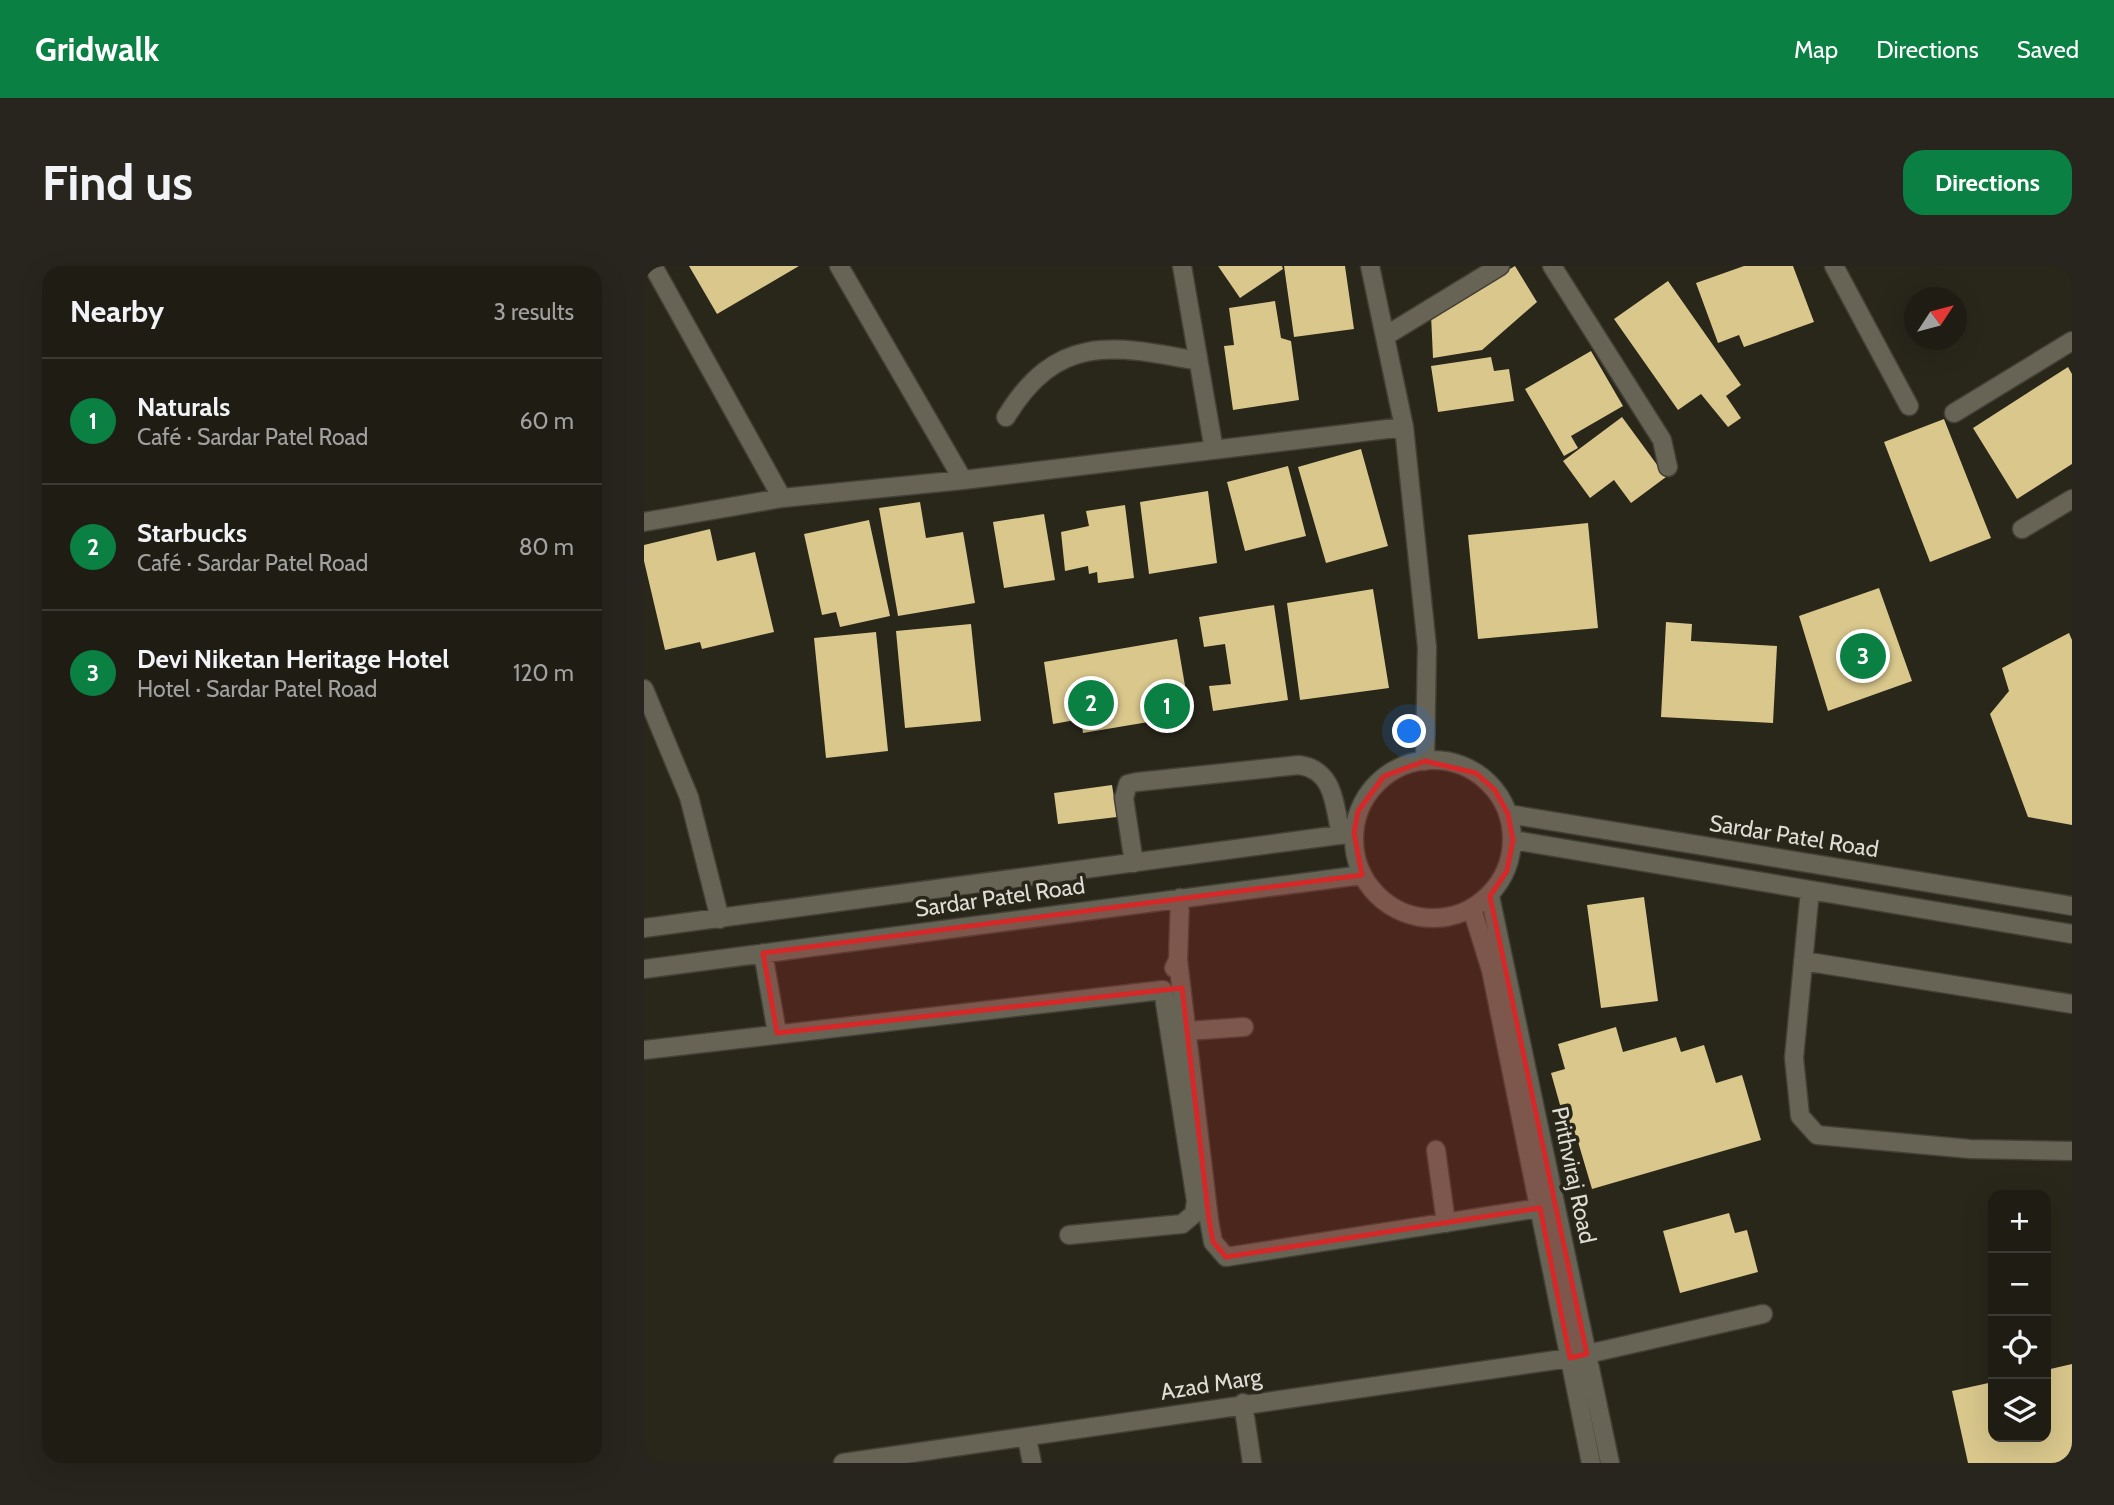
<!DOCTYPE html>
<meta charset="utf-8">
<style>
:root{--surface:#1f1c14;--page:#27251d;--text:#f1f3f6;--muted:#a1a1a0;--line:#3c3a34;--accent:#0b8043}
body{margin:0;font-family:Cabin,sans-serif;background:var(--page);color:var(--text)}
.controls{position:absolute;right:21px;bottom:21px;display:grid;overflow:hidden;border-radius:14px;box-shadow:0 7px 28px #0002}
.controls button{width:63px;height:63px;display:grid;place-items:center;padding:0;border:0;border-bottom:2px solid var(--line);background:var(--surface);color:var(--text);font:35px sans-serif}
.compass{position:absolute;left:1260px;top:21px;width:63px;height:63px;border-radius:50%;background:var(--surface);box-shadow:0 7px 28px #0002;rotate:54deg}
.you{position:absolute;left:766px;top:466px;width:24px;height:24px;margin:-18px;border:5px solid #fff;border-radius:50%;background:#1a73e8;box-shadow:0 0 0 10px #1a73e833}
.badge{display:grid;place-items:center;width:46px;height:46px;border-radius:50%;background:var(--accent);color:#fff;font-size:23px;font-weight:700}
.pin{position:absolute;translate:-50% -50%;border:4px solid #fff;box-shadow:0 2px 7px #0006}
.list{margin:0;padding:0;list-style:none}
h2{display:flex;justify-content:space-between;align-items:center;height:91px;margin:0;padding:0 28px;font-size:30px}
h2 small{font-size:23px;font-weight:400;color:var(--muted)}
.list li{display:grid;grid-template-columns:46px 1fr auto;gap:21px;align-items:center;box-sizing:border-box;height:126px;padding:0 28px;border-top:2px solid var(--line)}
.list b{display:block;font-size:26px;white-space:nowrap}
.list p{margin:0;font-size:23px;white-space:nowrap;color:var(--muted)}
.list em{font-size:23px;font-style:normal;color:var(--muted)}
.icon{flex:none;width:38px;height:38px;fill:none;stroke:currentColor;stroke-width:2;stroke-linecap:round;stroke-linejoin:round}
.map{position:relative;flex:none;width:1428px;height:1197px;overflow:hidden;border-radius:21px}
header{display:flex;align-items:center;gap:42px;box-sizing:border-box;height:98px;padding:0 35px;background:var(--accent);color:#fff}
header strong{font-size:33px}
nav{display:flex;gap:38px;margin-inline-start:auto;font-size:24px}
.intro{display:flex;align-items:center;justify-content:space-between;box-sizing:border-box;height:168px;padding:0 42px}
h1{margin:0;font-size:49px}
.button{padding:18px 32px;border-radius:21px;background:var(--accent);color:#fff;font-size:24px;font-weight:700}
main{display:flex;gap:42px;padding:0 42px}
aside{flex:1;background:var(--surface);border-radius:21px;box-shadow:0 7px 28px #0002}
.map>svg:first-child{display:block}
.building{fill:#d9c78c}
.lines{fill:none;stroke-linecap:round;stroke-linejoin:round}
.minor-casing{stroke:#434037;stroke-width:21}
.minor{stroke:#676355;stroke-width:18}
.marked{fill:#d62828;fill-opacity:0.2;stroke:#d62828;stroke-width:5;stroke-linejoin:round}
.labels{text-anchor:middle;dominant-baseline:central;stroke-width:7;stroke-linejoin:round;paint-order:stroke}
.street-label{font-size:23px;fill:#dedcd4;stroke:#29261a}
</style>
<header>
<strong>Gridwalk</strong>
<nav><a>Map</a><a>Directions</a><a>Saved</a></nav>
</header>
<div class="intro"><h1>Find us</h1><a class="button">Directions</a></div>
<main>
<aside>
<h2>Nearby<small>3 results</small></h2>
<ul class="list">
<li><span class="badge">1</span><div><b>Naturals</b><p>Café · Sardar Patel Road</p></div><em>60 m</em></li>
<li><span class="badge">2</span><div><b>Starbucks</b><p>Café · Sardar Patel Road</p></div><em>80 m</em></li>
<li><span class="badge">3</span><div><b>Devi Niketan Heritage Hotel</b><p>Hotel · Sardar Patel Road</p></div><em>120 m</em></li>
</ul>
</aside>
<div class="map">
<svg width="1428" height="1197" viewBox="0 0 1428 1197">
<rect width="100%" height="100%" fill="#29261a"/>
<!-- building -->
<path class="building" d="M45,0h110l-82,48z
M574,0h64l1,3 -43,29z
M640,0h61l9,63 -60,8z
M871,0l22,36 -55,48 -49,8 -2,-43z
M1100,0h49l21,56 -70,25 -5,-12 -21,8 -22,-60z
M1024,15l73,104 -15,11 15,22 -13,9 -27,-33 -23,16 -64,-91z
M631,35l6,37 10,3 8,59 -66,10 -9,-64 10,-1 -5,-37z
M947,85l32,55 -52,30 7,12 -14,8 -39,-67z
M847,91l3,14 15,-2 5,32 -76,11 -7,-46z
M1424,101l4,7v90l-55,35 -44,-71z
M978,151l44,60 -35,26 -17,-23 -24,18 -27,-37z
M1300,153l47,119 -61,24 -46,-120z
M717,183l27,97 -62,17 -28,-96z
M644,200l18,70 -61,15 -18,-69z
M564,225l9,72 -68,11 -9,-72z
M276,236l6,36 37,-6 12,71 -77,13 -19,-108z
M481,239l9,73 -36,5 -1,-11 -8,2 -1,-8 -23,5 -4,-39 28,-6 -3,-15z
M400,248l11,66 -51,8 -11,-66z
M225,254l21,96 -50,11 -4,-15 -14,3 -18,-81z
M944,257l10,105 -120,11 -10,-104z
M66,263l7,32 38,-9 19,80 -72,17 -2,-7 -35,8 -21,-89v-16z
M1235,322l33,93 -84,30 -29,-95z
M729,323l16,99 -89,12 -13,-97z
M630,339l14,95 -75,11 -4,-25 22,-2 -6,-40 -21,3 -5,-30z
M1022,356l26,2 -1,17 86,5 -4,77 -112,-6z
M327,358l10,97 -76,7 -9,-97z
M232,366l12,119 -62,7 -12,-120z
M1425,367l3,7v185l-44,-8 -38,-103 19,-23 -7,-23z
M533,373l13,76 -107,18 -2,-14 -28,5 -9,-62z
M468,519l5,32 -59,7 -4,-31z
M1000,631l14,104 -57,7 -14,-103z
M972,761l7,25 53,-15 5,15 23,-7 12,38 26,-8 19,65 -169,49 -16,-54 -7,2 -18,-64 14,-4 -7,-25z
M1085,947l6,20 12,-3 11,42 -78,21 -17,-62z
M1428,1098v99h-104l-16,-72 41,-9v55h53v-67z"/>
<g class="lines">
<!-- minor casing -->
<g class="minor-casing">
<path id="minor" d="M9,0l129,232
M195,0l124,214
M538,0l32,184
M726,0l34,161 23,220 -2,114
M908,0l110,174 6,27
M1190,0l75,140
M743,69l113,-69
M1310,147l118,-72
M362,151c51,-84 107,-72 192,-56
M0,256l138,-24 181,-18 441,-53
M1378,263l50,-30
M0,423l45,108 31,122
M710 573a79 79 0 1 1 158 0a79 79 0 1 1-158 0Z
M864,548l564,92
M869,574l559,94
M490,597l-10,-65 4,-14 9,-2 162,-17c36,5 35,40 42,70
M1166,624l-16,168 6,58 17,19 153,14 102,2
M846,630l120,567
M828,643l19,61 100,493
M0,662l710,-95
M119,687l14,80
M534,694l31,260 4,22 13,15 314,-49
M1159,695l269,43
M530,702l4,-8 2,-62
M0,703l718,-94
M543,765l57,-4
M0,784l519,-60 33,211 -2,13 -12,10 -113,11
M792,884l10,73
M599,1137l9,60
M383,1172l5,25
M199,1197l727,-105 193,-44"/>
</g>
<!-- minor -->
<use href="#minor" class="minor"/>
</g>
<!-- marked area -->
<path class="marked" d="M781,495l51,12 19,17 13,24 5,26 -6,31 -17,25 97,458 -17,4 -30,-150 -314,49 -13,-15 -4,-22 -27,-232 -405,45 -14,-80 599,-78 -8,-42 4,-22 26,-35z"/>
<g class="labels">
<!-- street labels -->
<g class="street-label">
<text transform="translate(1150 570) rotate(9)">Sardar Patel Road</text>
<text transform="translate(356 631) rotate(-8)">Sardar Patel Road</text>
<text transform="translate(930 909) rotate(78)">Prithviraj Road</text>
<text transform="translate(567 1118) rotate(-9)">Azad Marg</text>
</g>
</g>
</svg>
<div class="controls">
<button>+</button>
<button>−</button>
<button><svg class="icon" aria-label="locate" viewBox="0 0 24 24"><circle cx="12" cy="12" r="6"/><path d="M12 2v4M12 18v4M2 12h4M18 12h4"/></svg></button>
<button><svg class="icon" aria-label="layers" viewBox="0 0 24 24"><path d="M12 4l9 5-9 5-9-5zM3 14l9 5 9-5"/></svg></button>
</div>
<svg class="compass" viewBox="-18 -18 36 36"><path d="M0-13l5 13h-10z" fill="#e53935"/><path d="M0 13l5-13h-10z" fill="#a1a1a0"/></svg>
<div class="you"></div>
<div class="pin badge" style="left:523px;top:440px">1</div>
<div class="pin badge" style="left:447px;top:437px">2</div>
<div class="pin badge" style="left:1219px;top:390px">3</div>
</div>
</main>
